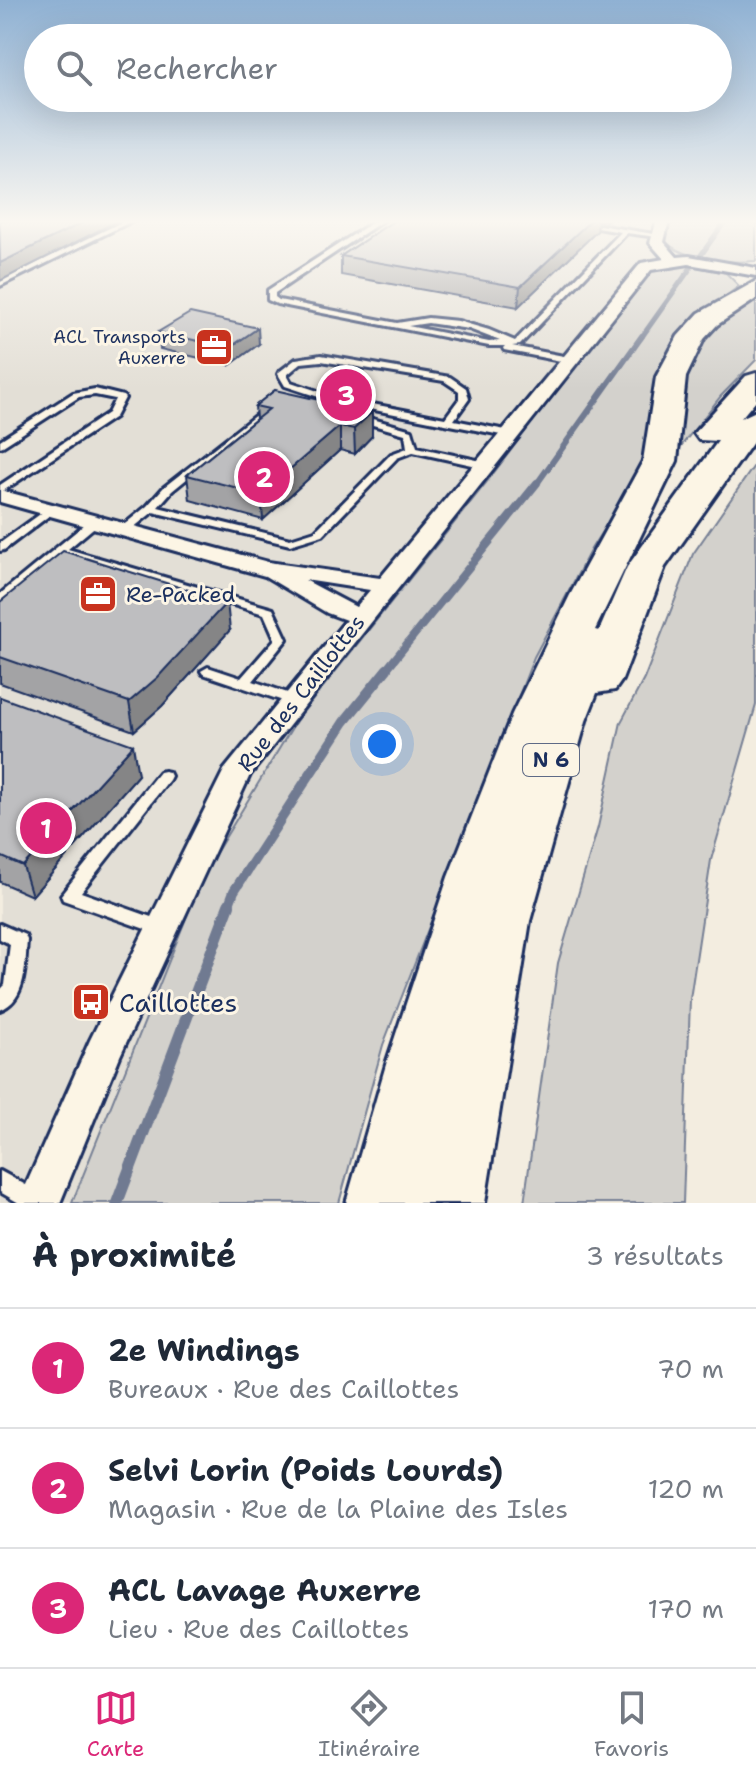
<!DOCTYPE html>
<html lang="fr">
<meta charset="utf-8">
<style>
:root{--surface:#fff;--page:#f2f2f3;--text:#1f2937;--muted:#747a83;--line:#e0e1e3;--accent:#db2777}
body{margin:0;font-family:"Shantell Sans",sans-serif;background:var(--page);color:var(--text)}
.you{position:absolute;left:382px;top:744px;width:28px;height:28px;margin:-20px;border:6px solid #fff;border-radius:50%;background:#1a73e8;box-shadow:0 0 0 12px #1a73e833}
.badge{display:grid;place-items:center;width:52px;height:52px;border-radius:50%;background:var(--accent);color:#fff;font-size:26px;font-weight:700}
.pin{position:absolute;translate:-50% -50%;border:4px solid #fff;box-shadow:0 2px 8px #0006}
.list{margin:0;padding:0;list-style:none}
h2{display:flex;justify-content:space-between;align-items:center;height:104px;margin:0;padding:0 32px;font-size:34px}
h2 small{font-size:26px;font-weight:400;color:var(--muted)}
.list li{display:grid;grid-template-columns:52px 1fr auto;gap:24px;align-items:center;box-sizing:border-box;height:120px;padding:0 32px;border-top:2px solid var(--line)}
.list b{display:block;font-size:30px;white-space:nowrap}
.list p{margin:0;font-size:26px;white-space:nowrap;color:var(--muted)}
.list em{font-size:26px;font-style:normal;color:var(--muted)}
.icon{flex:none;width:44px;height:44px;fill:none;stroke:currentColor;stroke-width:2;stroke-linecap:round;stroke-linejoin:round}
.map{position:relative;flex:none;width:756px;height:1203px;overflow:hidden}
.search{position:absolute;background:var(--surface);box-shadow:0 8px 32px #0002;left:24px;right:24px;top:24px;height:88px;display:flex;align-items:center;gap:20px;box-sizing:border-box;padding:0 28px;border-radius:44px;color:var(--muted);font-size:30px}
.sheet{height:464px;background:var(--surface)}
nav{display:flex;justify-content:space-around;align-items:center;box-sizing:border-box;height:112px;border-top:2px solid var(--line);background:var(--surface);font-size:22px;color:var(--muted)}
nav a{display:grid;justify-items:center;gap:4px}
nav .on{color:var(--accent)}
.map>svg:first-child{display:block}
.built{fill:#e3dfd6}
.green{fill:#d3d1cc;stroke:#778095;stroke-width:2}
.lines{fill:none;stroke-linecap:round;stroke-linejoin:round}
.stream-far4{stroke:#707a91;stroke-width:5}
.stream-far3{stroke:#707a91;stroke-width:6}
.stream-far2{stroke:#707a91;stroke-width:8}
.stream-far1{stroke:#707a91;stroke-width:10}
.stream{stroke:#707a91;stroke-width:12}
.service-casing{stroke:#1b2f5e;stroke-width:6}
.minor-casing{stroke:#1b2f5e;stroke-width:6}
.primary-casing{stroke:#1b2f5e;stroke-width:6}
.service{fill:#fcf5e5;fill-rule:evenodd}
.minor{fill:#fcf5e5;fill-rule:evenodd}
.primary{fill:#fcf5e5;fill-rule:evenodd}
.wall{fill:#a3a3a5;stroke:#1b2f5e;stroke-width:2}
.shaded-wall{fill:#858586;stroke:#1b2f5e;stroke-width:2}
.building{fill:#bebec0;stroke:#1b2f5e;stroke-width:2}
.labels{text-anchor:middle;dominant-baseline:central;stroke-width:6;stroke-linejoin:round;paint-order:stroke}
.far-poi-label{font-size:18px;fill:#1b2f5e;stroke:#fcf5e5;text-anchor:end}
.shield{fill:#fcf5e5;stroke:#5e6a86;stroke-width:2}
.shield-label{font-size:20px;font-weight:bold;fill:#1b2f5e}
.poi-label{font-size:22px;fill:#1b2f5e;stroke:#fcf5e5;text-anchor:start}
.street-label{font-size:22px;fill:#1b2f5e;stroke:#fcf5e5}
.near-poi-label{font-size:26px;fill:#1b2f5e;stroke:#fcf5e5;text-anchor:start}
</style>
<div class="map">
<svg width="756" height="1203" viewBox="0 0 756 1203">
<rect width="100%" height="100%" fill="#f3ede0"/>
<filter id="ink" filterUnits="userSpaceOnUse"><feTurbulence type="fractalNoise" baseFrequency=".0125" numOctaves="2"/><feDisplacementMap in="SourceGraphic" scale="16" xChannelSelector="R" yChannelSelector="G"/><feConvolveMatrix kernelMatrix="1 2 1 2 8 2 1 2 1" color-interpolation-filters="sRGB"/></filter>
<g filter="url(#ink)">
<!-- built -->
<path class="built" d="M0,220h756v4l-104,104 -385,875h-267z"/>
<!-- green -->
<path class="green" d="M671,220h85v41c-27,2 -71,0 -91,-20z
M682,264l44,9 13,13 -53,41 -16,20 -17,43 -6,55 -13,36 -43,68 -57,108 -151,388 -44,158h-267l133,-332 91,-150 190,-238 162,-213z
M756,292v68l-35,36 -51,64 7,-75 31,-58z
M756,463v242l-45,155 -21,139 -7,204h-159l34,-240 40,-136 23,-105 23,-43 49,-125z"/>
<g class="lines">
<!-- stream-far4 -->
<path class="stream-far4" d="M701,255l25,-35
M641,338l51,-72"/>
<!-- stream-far3 -->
<path class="stream-far3" d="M536,485l106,-149"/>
<!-- stream-far2 -->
<path class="stream-far2" d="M385,671l152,-188"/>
<!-- stream-far1 -->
<path class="stream-far1" d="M228,907l6,-16 110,-169 43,-53"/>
<!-- stream -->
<path class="stream" d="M117,1203l112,-298"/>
<!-- service casing -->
<g class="service-casing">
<path id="service" d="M126,220h8l-134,66v-5z
M376,220h8l-109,73v4l4,3 118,23 31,-5 30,3 31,9 26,11 106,-109 -69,-12h17l91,15 -3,2 -30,-4 -107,112 -8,1 62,12v4l-3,1 -67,-13 -1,-2 2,-2h-16l-212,-42 -9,-4v-10zM428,323l41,6 31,12 -11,1 -81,-16z
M321,355l129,22 16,11 3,11 -15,21 57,11 5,3 -5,3 -177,-35 -49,-16 -7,-12 1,-2 17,-13zM321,361l123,20 15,10v8l-14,19 -109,-21 -45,-15 -4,-7 14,-12z
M95,389l28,7 2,2 -10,19 -115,76v-8l108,-72 7,-14 -20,-4 -16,2 -76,49 -3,1v-7l73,-47z
M266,407l5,3 -2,2 -97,79 -14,16 132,32 25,-8 76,-77 16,-6 -2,-14 -50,-14 -2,-2 5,-3 54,15 5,17 69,15 5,3 -5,3 -73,-16 -16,6 -74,77 -33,10 -137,-33 -25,20h-8l-1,-2 1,-2 27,-22 17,-19z
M50,507l4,1 1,2 -1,2 -50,38 -4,1v-8z
M94,519l4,1 1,2 -1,2 -30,25 205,60 14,30 -34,42 46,16 2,3 -2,3h-10l-86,-29 -2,-3 7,-4 33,11 34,-39 -11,-25 -202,-60 -58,49 -4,1v-10l90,-74z
M164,771l5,1 2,4 -2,4 -88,112 87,31 2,5 -2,5 -6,2 -99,-35 -2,-5 98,-123z
M0,924l25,11 2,5c-2,24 0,60 -27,70v-20l5,-5 5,-41 -10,-5z
M0,1171l46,25 3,7h-30l-19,-11z"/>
</g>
<!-- minor casing -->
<g class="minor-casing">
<path id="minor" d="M657,220h12l-5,22 13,15 12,-1 67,12v8l-67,-12 -38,6 -401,505 -130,281 -60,147h-42l72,-163 134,-270 122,-150 -19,-7 -62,-37 -265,-74v-12l268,72 112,16 261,-315 23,-4 -14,-16zM305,580l65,10 -14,17z"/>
</g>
<!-- primary casing -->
<g class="primary-casing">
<path id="primary" d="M756,281v18l-39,26 -13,14 -18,38 -9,84 -82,169 4,1 28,-64 91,-126 -19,-1 -5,-7 52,-57 10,-3v27l-15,18 15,-7v27l-91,129 -43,113 -7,10 -18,3 -11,28 -56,200 -45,282h-139l41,-142 61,-184 64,-163 58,-119 73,-134 13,-84 22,-41 21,-23z"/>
</g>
<!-- service -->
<use href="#service" class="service"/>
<!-- minor -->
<use href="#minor" class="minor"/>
<!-- primary -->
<use href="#primary" class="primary"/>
</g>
<!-- wall -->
<path class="wall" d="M395,220h213l-3,3 -7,-1 -1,9 -79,76 -177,-32v-19z
M158,332l101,12 -29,21 -70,-16z
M275,390l97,46 -17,18 -15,-4 -77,70 -73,-20 -3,-25 69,-56 -1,-13z
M0,602l230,28 -68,76 -28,25 -134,-48z
M0,697l138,78 -106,121 -32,-14z"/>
<!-- shaded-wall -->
<path class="shaded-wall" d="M88,220h31l-119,61v-18z
M591,220h7l-1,11 -79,76 2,-20z
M258,328l1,16 -29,21 -1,-17z
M372,412v24l-17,18 -1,-25z
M340,426v24l-77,70 -2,-26z
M227,602l3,28 -68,76 -28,25 -5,-29z
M133,745l5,30 -106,121 -9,-30z"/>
<!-- building -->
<path class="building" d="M0,220h88l-88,43z
M395,220h196l-71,67 -179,-31z
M190,313l68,15 -29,20 -71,-16z
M275,390l97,22 -18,17 -14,-3 -79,68 -74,-19 82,-66 -14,-3z
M63,551l164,51 -69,75 -29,25 -129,-45v-55z
M0,697l133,48 -110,121 -23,-10z"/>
</g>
<!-- sky -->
<linearGradient id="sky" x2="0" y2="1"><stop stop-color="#8fb1d3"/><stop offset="0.57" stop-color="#faf7f1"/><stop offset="1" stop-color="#faf7f1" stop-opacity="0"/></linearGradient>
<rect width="756" height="389" fill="url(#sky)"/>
<!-- icons -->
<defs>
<g id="office-square" transform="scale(2)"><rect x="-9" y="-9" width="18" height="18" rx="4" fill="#c8321e" stroke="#fcf5e5"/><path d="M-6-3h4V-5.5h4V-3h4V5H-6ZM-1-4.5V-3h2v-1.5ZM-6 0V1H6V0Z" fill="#fff"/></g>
<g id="bus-square" transform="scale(2)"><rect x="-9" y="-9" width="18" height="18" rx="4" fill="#c8321e" stroke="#fcf5e5"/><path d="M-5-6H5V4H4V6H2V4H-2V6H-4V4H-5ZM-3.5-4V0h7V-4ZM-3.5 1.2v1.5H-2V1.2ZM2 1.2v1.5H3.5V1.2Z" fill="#fff"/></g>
</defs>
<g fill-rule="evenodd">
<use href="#office-square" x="214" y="347"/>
<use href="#office-square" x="98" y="594"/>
<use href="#bus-square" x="91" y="1002"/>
</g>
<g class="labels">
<!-- far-poi labels -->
<g class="far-poi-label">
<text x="186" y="337">ACL Transports<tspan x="186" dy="21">Auxerre</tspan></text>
</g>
<!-- shield labels -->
<rect class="shield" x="523" y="744" width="56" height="32" rx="6"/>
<g class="shield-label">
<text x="551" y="760">N 6</text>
</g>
<!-- poi labels -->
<g class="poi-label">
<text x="126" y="594">Re-Packed</text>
</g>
<!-- street labels -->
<g class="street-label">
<text transform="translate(301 693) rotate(-52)">Rue des Caillottes</text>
</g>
<!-- near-poi labels -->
<g class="near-poi-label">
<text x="119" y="1002">Caillottes</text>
</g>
</g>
</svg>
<div class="you"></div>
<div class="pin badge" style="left:46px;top:828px">1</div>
<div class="pin badge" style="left:264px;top:477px">2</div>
<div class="pin badge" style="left:346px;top:395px">3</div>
<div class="search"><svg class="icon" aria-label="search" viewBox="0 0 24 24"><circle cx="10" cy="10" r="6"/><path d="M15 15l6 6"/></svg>Rechercher</div>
</div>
<section class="sheet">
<h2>À proximité<small>3 résultats</small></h2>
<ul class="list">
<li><span class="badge">1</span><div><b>2e Windings</b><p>Bureaux · Rue des Caillottes</p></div><em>70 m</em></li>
<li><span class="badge">2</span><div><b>Selvi Lorin (Poids Lourds)</b><p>Magasin · Rue de la Plaine des Isles</p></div><em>120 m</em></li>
<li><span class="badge">3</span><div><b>ACL Lavage Auxerre</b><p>Lieu · Rue des Caillottes</p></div><em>170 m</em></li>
</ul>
</section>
<nav>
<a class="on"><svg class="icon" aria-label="map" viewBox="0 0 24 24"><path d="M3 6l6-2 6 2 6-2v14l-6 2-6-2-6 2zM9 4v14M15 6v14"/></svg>Carte</a>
<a><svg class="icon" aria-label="directions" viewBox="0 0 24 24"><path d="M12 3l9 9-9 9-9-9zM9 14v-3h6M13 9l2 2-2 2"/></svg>Itinéraire</a>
<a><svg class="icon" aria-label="saved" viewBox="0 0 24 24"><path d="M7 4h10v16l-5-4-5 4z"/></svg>Favoris</a>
</nav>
